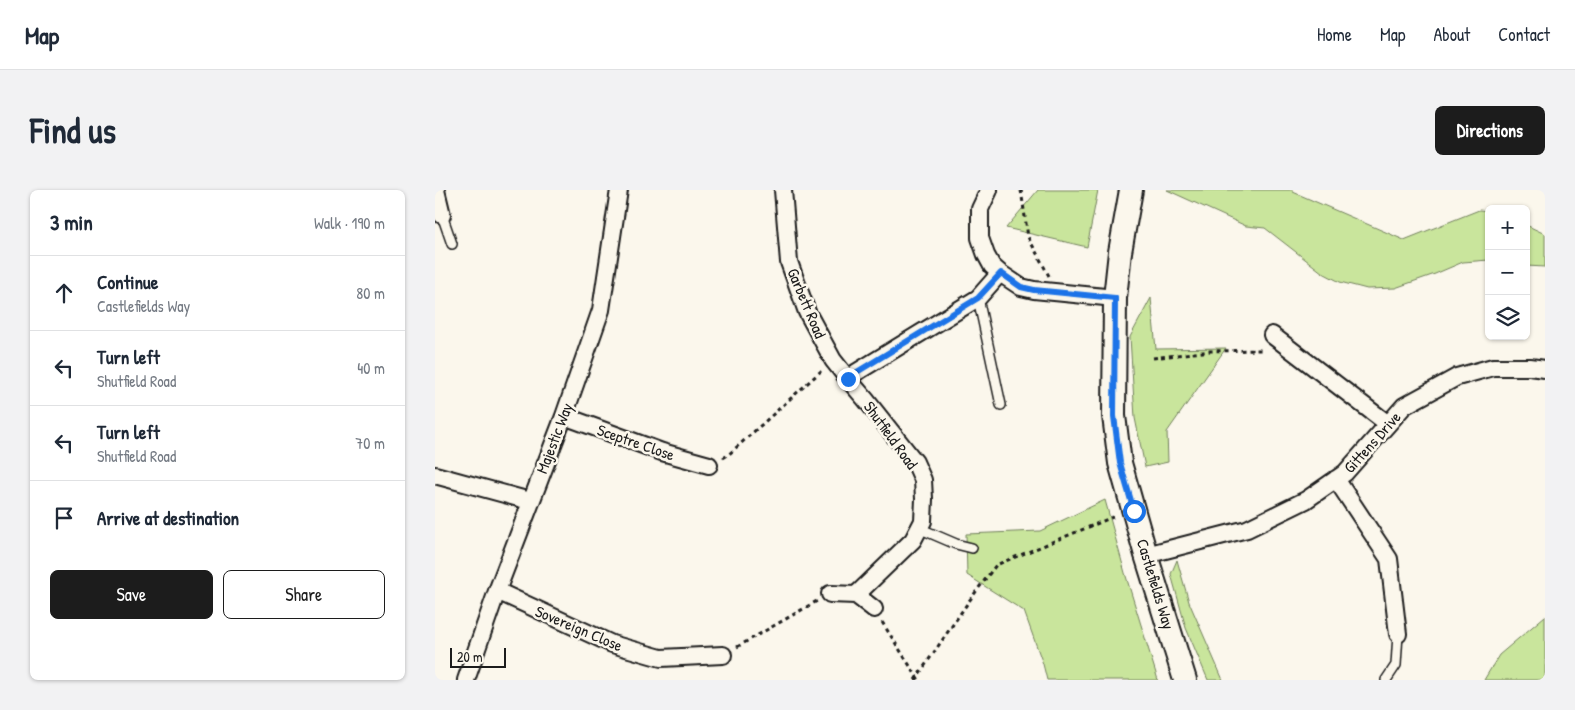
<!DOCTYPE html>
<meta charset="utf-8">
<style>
:root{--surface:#fff;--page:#f2f2f3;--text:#1f2937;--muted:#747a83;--line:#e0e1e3;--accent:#1c1c1c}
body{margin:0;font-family:"Patrick Hand",sans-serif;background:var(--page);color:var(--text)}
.controls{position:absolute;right:15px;top:15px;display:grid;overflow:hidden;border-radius:8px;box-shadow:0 1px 4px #0004}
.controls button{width:45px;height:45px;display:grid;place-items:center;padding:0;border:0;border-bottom:1px solid var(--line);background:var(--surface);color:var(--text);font:25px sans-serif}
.scale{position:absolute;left:15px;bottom:12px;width:56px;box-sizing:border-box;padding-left:5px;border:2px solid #1c1c1c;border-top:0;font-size:14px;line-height:18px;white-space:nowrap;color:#1c1c1c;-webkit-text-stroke:4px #fbf7ec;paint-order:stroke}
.stop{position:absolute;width:15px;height:15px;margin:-11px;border:4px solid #1a73e8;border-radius:50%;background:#fff}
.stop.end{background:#1a73e8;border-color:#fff;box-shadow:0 1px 5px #0008}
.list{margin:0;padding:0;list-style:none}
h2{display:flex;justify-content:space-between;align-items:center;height:65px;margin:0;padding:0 20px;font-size:21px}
h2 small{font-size:16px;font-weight:400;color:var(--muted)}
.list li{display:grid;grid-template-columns:32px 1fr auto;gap:15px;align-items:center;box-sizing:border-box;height:75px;padding:0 20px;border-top:1px solid var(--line)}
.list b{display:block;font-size:19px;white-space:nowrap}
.list p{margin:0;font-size:16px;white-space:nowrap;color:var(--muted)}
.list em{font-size:16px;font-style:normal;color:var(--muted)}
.actions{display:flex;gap:10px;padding:15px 20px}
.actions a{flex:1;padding:11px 0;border:1px solid var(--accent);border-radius:8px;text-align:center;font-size:18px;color:var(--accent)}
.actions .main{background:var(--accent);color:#fff}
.icon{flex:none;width:28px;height:28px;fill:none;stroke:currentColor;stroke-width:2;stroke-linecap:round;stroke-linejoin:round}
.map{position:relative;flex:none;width:1110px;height:490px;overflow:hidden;border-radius:8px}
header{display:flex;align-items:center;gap:30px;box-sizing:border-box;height:70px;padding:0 25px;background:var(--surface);border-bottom:1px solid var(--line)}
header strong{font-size:24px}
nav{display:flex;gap:28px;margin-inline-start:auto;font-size:18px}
.intro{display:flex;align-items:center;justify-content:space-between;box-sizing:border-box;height:120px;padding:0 30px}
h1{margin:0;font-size:35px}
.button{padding:12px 22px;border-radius:8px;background:var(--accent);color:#fff;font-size:18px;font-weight:700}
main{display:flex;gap:30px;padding:0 30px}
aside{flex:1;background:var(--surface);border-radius:8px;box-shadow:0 1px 4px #0004}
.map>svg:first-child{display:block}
.green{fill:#c9e59c;stroke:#72805c}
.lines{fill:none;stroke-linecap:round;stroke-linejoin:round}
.service-casing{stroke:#1c1c1c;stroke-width:12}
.minor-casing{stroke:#1c1c1c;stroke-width:20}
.secondary-casing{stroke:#1c1c1c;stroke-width:26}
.path{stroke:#1c1c1c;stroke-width:3;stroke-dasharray:4 4;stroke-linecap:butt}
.service{stroke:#fbf7ec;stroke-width:9}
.minor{stroke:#fbf7ec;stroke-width:16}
.secondary{stroke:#fbf7ec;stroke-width:22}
.route{stroke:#1a73e8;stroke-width:6}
.labels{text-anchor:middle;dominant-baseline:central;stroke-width:5;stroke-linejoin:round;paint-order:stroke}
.street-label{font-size:16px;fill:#1c1c1c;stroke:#fbf7ec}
</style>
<header>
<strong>Map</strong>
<nav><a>Home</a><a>Map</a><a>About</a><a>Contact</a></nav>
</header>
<div class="intro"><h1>Find us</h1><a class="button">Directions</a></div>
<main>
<aside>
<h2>3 min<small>Walk · 190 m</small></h2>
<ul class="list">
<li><svg class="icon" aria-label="ahead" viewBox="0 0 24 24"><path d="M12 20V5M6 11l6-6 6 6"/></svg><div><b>Continue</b><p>Castlefields Way</p></div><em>80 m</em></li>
<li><svg class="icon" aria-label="left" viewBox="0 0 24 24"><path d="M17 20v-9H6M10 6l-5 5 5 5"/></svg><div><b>Turn left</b><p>Shutfield Road</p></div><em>40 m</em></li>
<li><svg class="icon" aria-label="left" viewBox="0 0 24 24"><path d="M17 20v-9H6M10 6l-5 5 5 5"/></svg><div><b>Turn left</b><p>Shutfield Road</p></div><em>70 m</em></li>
<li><svg class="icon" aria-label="arrive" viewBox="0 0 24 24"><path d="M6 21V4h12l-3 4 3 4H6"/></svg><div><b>Arrive at destination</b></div></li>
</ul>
<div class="actions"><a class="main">Save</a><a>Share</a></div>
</aside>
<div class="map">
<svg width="1110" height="490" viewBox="0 0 1110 490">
<rect width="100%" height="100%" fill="#fbf7ec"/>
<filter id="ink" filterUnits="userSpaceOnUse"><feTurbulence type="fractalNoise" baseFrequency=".02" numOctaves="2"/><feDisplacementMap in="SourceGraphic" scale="10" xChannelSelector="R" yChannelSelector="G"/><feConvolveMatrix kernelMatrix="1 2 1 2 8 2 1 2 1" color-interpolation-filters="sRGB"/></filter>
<g filter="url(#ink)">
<!-- green -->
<path class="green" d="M603,0h60l-11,57 -81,-19z
M732,0h126v2l111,48 75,-30 10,1v49l-26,2 -28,12 -40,14 -28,1 -27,-7 -17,-9 -58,-45 -19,-2z
M1091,35l19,9v33l-19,-1z
M716,108l5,51 70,-1 -59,84 1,30 -23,5 -10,-49 -5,-81z
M670,310l20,73 33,107h-111l-4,-16 -19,-53 -57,-36 -1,-41 74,-3z
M742,370l12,42 34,78h-15l-22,-52 -15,-54z
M1110,426v64h-61l15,-25z"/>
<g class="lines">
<!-- service casing -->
<g class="service-casing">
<path id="service" d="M7,25l10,29
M543,108l23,107
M486,339l35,15 16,4
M951,490l10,-15 2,-31"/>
</g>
<!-- minor casing -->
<g class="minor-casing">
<path id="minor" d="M1,0l6,25
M348,0l6,72 18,50 26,48 15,19
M554,0l-9,19v29l6,17 6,11 8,7
M837,145l116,89
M129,226l98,36 47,13
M0,285l95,26
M901,289l53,80 9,75
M711,365l101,-26 59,-29 39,-27 59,-67 53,-29 36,-10h37l15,2
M62,401l115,53 49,14 62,-3
M395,404l26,1
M439,419l-18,-14 57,-55 10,-19 1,-22 -1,-19 -8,-18 -49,-62 -18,-21 9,-7 121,-74 22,-25 21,14 13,3 81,8
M31,490l31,-89 67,-175 37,-106 18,-120"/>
</g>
<!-- secondary casing -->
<g class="secondary-casing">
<path id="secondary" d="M696,0l-11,62 -5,46 -1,118 6,47 26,92 39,125"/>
</g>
<!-- path -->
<path class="path" d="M586,0l7,47 21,39
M718,168l57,-7 52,-1
M288,268l5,-3 93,-84
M447,432l37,58
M302,457l80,-46
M480,490l54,-79 27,-36 117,-48"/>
<!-- service -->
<use href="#service" class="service"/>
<!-- minor -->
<use href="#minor" class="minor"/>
<!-- secondary -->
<use href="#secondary" class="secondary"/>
</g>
</g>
<g class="lines" filter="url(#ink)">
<!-- route -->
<path class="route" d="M413,189l9,-7 121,-74 23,-25 20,14 13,3 81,8 -1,118 6,47 14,48"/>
</g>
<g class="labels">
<!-- street labels -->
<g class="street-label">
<text transform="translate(372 113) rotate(67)">Garbett Road</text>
<text transform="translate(456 245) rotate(54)">Shutfield Road</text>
<text transform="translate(119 248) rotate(-69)">Majestic Way</text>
<text transform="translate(201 252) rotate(19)">Sceptre Close</text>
<text transform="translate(937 252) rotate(-48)">Gittens Drive</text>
<text transform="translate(721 394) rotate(73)">Castlefields Way</text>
<text transform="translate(144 438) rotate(23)">Sovereign Close</text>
</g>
</g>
</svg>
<div class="controls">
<button>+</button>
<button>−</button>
<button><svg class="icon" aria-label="layers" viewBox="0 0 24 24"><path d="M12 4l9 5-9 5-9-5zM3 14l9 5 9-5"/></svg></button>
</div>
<div class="scale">20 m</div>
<div class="stop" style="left:699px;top:321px"></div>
<div class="stop end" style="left:413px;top:189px"></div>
</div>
</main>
